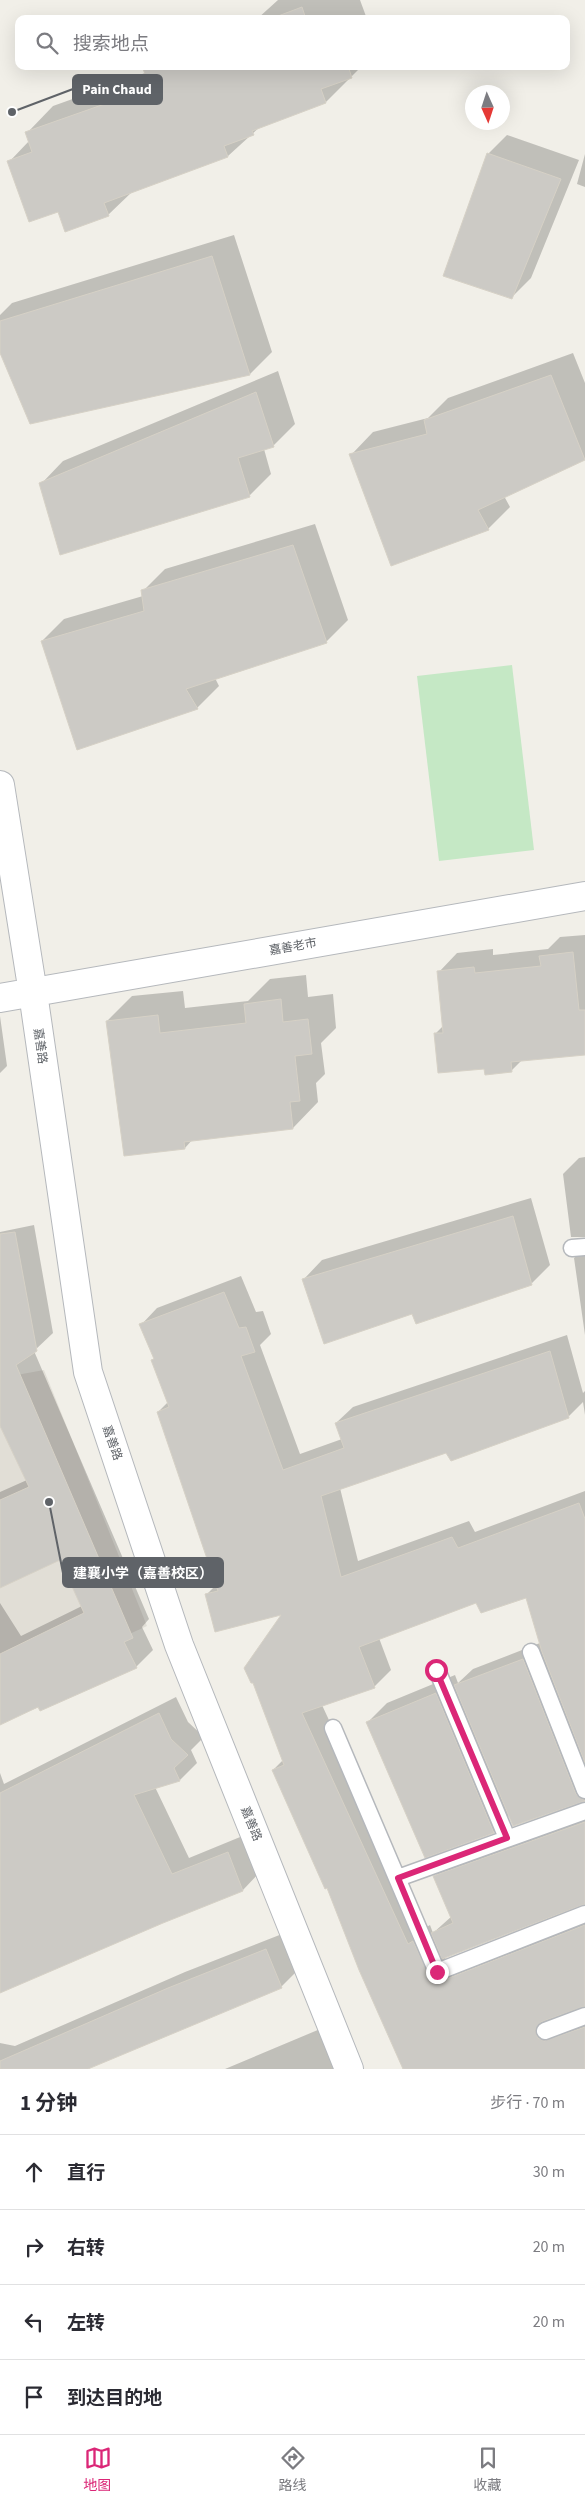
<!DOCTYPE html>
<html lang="zh">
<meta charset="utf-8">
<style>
:root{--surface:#fff;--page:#f7f7f7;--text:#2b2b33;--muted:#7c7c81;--line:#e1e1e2;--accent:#db2777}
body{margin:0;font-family:"Source Sans 3","Noto Sans SC",sans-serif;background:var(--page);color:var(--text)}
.compass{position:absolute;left:465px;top:85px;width:45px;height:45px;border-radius:50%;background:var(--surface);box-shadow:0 5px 20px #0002;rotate:177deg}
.stop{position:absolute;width:15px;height:15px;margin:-11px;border:4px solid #db2777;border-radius:50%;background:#fff}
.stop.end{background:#db2777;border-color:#fff;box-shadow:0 1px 5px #0008}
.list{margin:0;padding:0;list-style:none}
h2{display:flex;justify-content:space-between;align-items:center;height:65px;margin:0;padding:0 20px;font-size:21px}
h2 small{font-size:16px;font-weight:400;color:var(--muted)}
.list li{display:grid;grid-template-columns:32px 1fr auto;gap:15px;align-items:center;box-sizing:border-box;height:75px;padding:0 20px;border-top:1px solid var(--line)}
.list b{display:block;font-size:19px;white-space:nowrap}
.list em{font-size:16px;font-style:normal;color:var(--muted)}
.icon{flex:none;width:28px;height:28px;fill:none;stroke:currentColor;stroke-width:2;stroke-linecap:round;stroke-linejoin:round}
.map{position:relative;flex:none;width:585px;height:2069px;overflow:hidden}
.search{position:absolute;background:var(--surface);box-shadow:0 5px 20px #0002;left:15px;right:15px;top:15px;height:55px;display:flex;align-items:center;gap:12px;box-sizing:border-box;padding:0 18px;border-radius:10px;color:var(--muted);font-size:19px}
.sheet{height:365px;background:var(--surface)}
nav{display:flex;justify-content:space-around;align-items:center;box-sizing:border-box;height:70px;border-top:1px solid var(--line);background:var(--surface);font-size:14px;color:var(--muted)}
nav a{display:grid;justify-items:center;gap:2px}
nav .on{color:var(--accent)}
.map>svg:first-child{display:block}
.education{fill:#e1ded6}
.green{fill:#c5e8c5}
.shadow{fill:#0003}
.building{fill:#cccac5;stroke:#d6d1c6}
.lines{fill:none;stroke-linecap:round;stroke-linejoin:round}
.lane-casing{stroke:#b5b8bc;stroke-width:19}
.street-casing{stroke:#b5b8bc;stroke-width:30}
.lane{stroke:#fff;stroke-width:16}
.street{stroke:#fff;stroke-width:28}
.route{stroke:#db2777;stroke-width:6}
.labels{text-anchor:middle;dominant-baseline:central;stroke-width:4;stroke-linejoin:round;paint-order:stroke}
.street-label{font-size:12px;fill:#5f6368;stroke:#fff}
.leader{fill:none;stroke:#5f6368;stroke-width:2}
.callout-dot{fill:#5f6368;stroke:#fff;stroke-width:2}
.callout{fill:#5f6368;stroke:#5f6368;stroke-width:2}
.callout-label{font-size:14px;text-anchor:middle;font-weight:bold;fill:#fff}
</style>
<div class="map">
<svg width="585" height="2069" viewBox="0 0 585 2069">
<rect width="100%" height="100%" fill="#f1efe8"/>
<!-- education -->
<path class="education" d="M44,1370l103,256 -147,67v-315z"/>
<!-- green -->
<path class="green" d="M512,665l22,185 -95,11 -22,-185z"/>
<!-- shadow -->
<path class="shadow" d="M278,0h82l7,19h-110z
M146,66h216l-36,36 -65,24 -33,30 -95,35 -25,24 -49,-5 -50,-48 20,-21 -2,-8 26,-27 92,-33z
M507,135l72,25 -48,118 -19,19 -24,-143z
M585,154v33l-8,-3z
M234,235l38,117 -22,22 -250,-24v-35l12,-12z
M573,353l12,30v76l-81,37 6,11 -22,22 -137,-74 22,-23 55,-14 20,-20z
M278,371l17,53 -22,22 -9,3 7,25 -22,22 -208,-12 22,-23z
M315,524l33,96 -22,22 -111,36 4,8 -22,22 -155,-67 22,-22 79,-23v-5l22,-22z
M585,935v119l-63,6 -11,11 -26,-3 -50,-34 9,-9 -5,-53 18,-19 36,-4v6l55,-6 12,-12z
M306,975l2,22 25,-3 3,34 -15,15 4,31 -9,9 2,19 -25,26 -100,11 -8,9 -78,-127 25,-25 51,-5 2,17 63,-7 22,-22z
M0,1016l7,50 -7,7z
M585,1157v80h-14l-8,-63 16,-16z
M531,1198l19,67 -19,19 -119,29 -108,-34 18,-19z
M34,1225l19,108 -19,18 115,268 -7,8 11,23 -17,17 -136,56v-120l21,33 61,-30 -21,-47 -61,28v-95l27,-12 -27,-57v-191z
M585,1248v87l-11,-77z
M241,1276l15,36 7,-1 8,23 -11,11 40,109 42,-15 -6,-16 17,-16 214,-72 16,58 2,-2v24l-2,-13 -15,15 -121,35 -107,36 18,73 111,-40 6,11 110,-41v310l-75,14 -17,17 -125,-110 19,-19 68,-28 3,8 15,-14 67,-26 -13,-47 -51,5 -97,37 12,32 -17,17 -52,18 103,223 5,-3 3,8 19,-17 -17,-40 16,-16 134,-48v92l-4,-1 -137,54 8,9 133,-51v91l-33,11 4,6 29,-6v52h-182l-75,-182 -55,-117 10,-10 1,-147 -77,-19 10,-10 -59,-172 10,-10 -16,-42 3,-2 -14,-33 16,-17z
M176,1697l12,25 16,15 -13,13 6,13 -17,17 -25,7 34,71 56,-23 15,37 -17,18 -81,32 -162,70v-219l4,11z
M282,1934l15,37 -16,16 -196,82h-85v-26l15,3 170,-74z
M332,2024l16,45h-123z"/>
<!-- building -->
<path class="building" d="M302,7l4,12h-36z
M142,66h206l4,12 -31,11 5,14 -74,28 2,4 -30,11 4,11 -124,46 5,13 -44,16 -7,-20 -29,10 -22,-61 25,-9 -7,-20 125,-44z
M487,153l74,26 -49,120 -69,-23z
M212,256l38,119 -220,49 -30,-71v-32z
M551,375l34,85 -107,50 11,20 -98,36 -42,-112 78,-20 -3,-14z
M256,392l18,55 -36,11 12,39 -190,58 -21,-72z
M293,545l34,98 -141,46 12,20 -121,41 -36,-109 103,-30 -3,-21z
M573,952l6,58h6v45l-74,7 1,10 -27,3 -1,-6 -46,4 -4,-40h9l-6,-62 37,-4 1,6 66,-7 -2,-10z
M281,999l2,23 25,-3 4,35 -17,2 5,45 -10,1 3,27 -109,13 1,7 -61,7 -18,-135 52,-6 2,18 86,-10 -2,-19z
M513,1216l19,69 -116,39 -4,-10 -88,30 -22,-65z
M15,1232l22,119 -21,14 117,273 -9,4 13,26 -97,43 -2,-4 -38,18v-71l84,-41 -24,-53 -60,28v-88l29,-13 -29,-61v-192z
M224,1292l15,36 7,-1 9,25 -14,4 42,114 61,-22 -9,-25 215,-72 19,67 -118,43 -5,-8 -125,43 20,81 111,-40 6,11 121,-45 6,16v244l-43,-111 -16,-54 -45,15 -5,-10 -117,44 16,41 -73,25 106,231 5,-3 18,39 10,1 144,-56v81l-44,16 -6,8 3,8 6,3 41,-14v42h-182l-44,-99 -32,-82 -2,1 -53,-119 12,-5 -31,-82h-2l-7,-15 37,-53 -66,17 -10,-38 13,-3 -61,-179 12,-5 -18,-47 3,-1 -15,-35z
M523,1659l53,135 9,7 -72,25 -59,-141z
M436,1693l58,140 -69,25 -59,-136z
M159,1713l12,26 17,16 -14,13 6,13 -46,14 38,79 56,-22 15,39 -80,32 -163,70v-200z
M585,1822v82l-143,55 -11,-26 22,-10 -20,-47z
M266,1949l16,39 -194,81h-88v-8l168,-73z"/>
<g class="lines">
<!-- lane casing -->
<g class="lane-casing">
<path id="lane" d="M572,1248l13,-1
M531,1652l54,138
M437,1670l70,168
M333,1728l104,244 148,-58
M398,1878l187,-67
M545,2031l40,-15"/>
</g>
<!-- street casing -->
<g class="street-casing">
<path id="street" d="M0,785l33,208 55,379 91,273 170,424
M0,998l585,-102"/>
</g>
<!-- lane -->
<use href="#lane" class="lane"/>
<!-- street -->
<use href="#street" class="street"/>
</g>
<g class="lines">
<!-- route -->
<path class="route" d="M436,1670l71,168 -109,40 39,94"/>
</g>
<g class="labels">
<!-- street labels -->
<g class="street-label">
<text transform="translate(293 947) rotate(-10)">嘉善老市</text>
<text transform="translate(40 1046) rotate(82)">嘉善路</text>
<text transform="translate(112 1443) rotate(71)">嘉善路</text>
<text transform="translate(251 1824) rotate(68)">嘉善路</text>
</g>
</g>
<!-- callouts -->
<path class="leader" d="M12 112L73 89M49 1502L63 1573"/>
<g class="callout-dot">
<circle cx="12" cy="112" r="5"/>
<circle cx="49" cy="1502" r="5"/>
</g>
<g class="callout">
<rect x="73" y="75" width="89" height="29" rx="5"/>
<rect x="63" y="1558" width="160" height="29" rx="5"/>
</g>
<g class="callout-label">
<text x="117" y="94">Pain Chaud</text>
<text x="143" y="1578">建襄小学（嘉善校区）</text>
</g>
</svg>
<svg class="compass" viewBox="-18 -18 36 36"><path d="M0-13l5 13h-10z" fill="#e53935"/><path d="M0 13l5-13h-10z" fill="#7c7c81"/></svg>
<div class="stop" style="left:436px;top:1670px"></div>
<div class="stop end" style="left:437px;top:1972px"></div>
<div class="search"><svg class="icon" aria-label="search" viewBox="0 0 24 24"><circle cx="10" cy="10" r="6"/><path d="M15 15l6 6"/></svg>搜索地点</div>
</div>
<section class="sheet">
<h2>1 分钟<small>步行 · 70 m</small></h2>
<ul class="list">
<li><svg class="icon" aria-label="ahead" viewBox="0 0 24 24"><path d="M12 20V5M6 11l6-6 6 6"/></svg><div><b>直行</b></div><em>30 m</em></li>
<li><svg class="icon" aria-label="right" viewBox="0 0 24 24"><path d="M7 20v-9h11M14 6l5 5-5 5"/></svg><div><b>右转</b></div><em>20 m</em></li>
<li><svg class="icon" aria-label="left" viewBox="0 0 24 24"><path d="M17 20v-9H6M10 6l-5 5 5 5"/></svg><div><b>左转</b></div><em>20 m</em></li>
<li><svg class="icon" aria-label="arrive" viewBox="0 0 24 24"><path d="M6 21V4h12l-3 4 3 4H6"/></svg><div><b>到达目的地</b></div></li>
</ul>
</section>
<nav>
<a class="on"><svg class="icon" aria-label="map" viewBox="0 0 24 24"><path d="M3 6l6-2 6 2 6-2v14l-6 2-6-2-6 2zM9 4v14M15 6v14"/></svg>地图</a>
<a><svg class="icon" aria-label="directions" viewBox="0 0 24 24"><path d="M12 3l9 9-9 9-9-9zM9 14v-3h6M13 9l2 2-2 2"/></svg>路线</a>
<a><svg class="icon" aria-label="saved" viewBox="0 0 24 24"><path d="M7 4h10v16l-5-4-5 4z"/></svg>收藏</a>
</nav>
